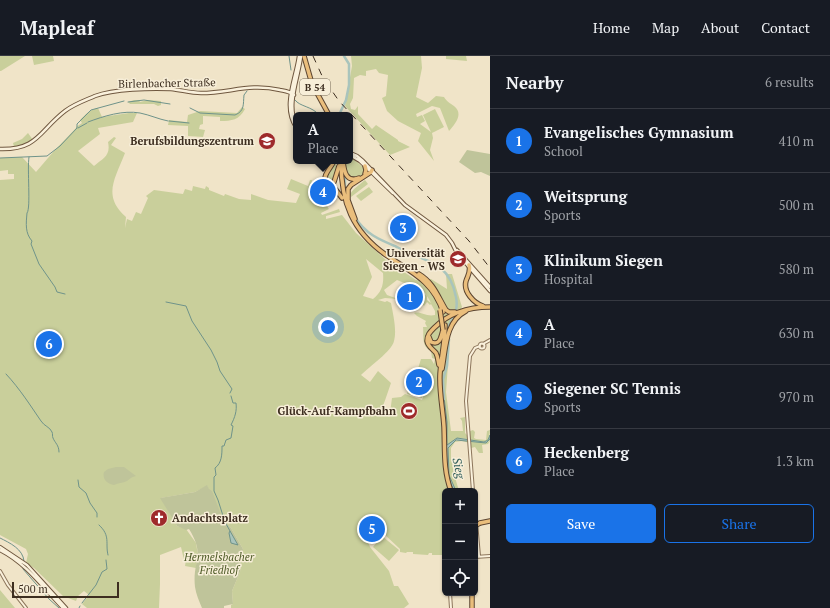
<!DOCTYPE html>
<meta charset="utf-8">
<style>
:root{--surface:#171b24;--page:#242831;--text:#f1f3f6;--muted:#9ea1a6;--line:#363941;--accent:#1a73e8}
body{margin:0;font-family:"PT Serif",serif;background:var(--page);color:var(--text)}
.controls{position:absolute;right:12px;bottom:12px;display:grid;overflow:hidden;border-radius:6px;box-shadow:0 1px 3px #0004}
.controls button{width:36px;height:36px;display:grid;place-items:center;padding:0;border:0;border-bottom:1px solid var(--line);background:var(--surface);color:var(--text);font:20px sans-serif}
.scale{position:absolute;left:12px;bottom:10px;width:107px;box-sizing:border-box;padding-left:4px;border:2px solid #3d2e20;border-top:0;font-size:11px;line-height:14px;white-space:nowrap;color:#3d2e20;-webkit-text-stroke:3px #f7eed8;paint-order:stroke}
.you{position:absolute;left:328px;top:271px;width:14px;height:14px;margin:-10px;border:3px solid #fff;border-radius:50%;background:#1a73e8;box-shadow:0 0 0 6px #1a73e833}
.badge{display:grid;place-items:center;width:26px;height:26px;border-radius:50%;background:var(--accent);color:#fff;font-size:13px;font-weight:700}
.pin{position:absolute;translate:-50% -50%;border:2px solid #fff;box-shadow:0 1px 4px #0006}
.popup{position:absolute;left:293px;top:56px;width:60px;height:52px;box-sizing:border-box;display:grid;place-content:center;border-radius:6px;background:var(--surface);filter:drop-shadow(0 1px 3px #0005);font-size:13px;white-space:nowrap;color:var(--muted)}
.popup b{font-size:15px;color:var(--text)}
.popup::after{content:'';position:absolute;left:50%;top:100%;margin-left:-8px;border:8px solid transparent;border-top-color:var(--surface)}
.list{margin:0;padding:0;list-style:none}
h2{display:flex;justify-content:space-between;align-items:center;height:52px;margin:0;padding:0 16px;font-size:17px}
h2 small{font-size:13px;font-weight:400;color:var(--muted)}
.list li{display:grid;grid-template-columns:26px 1fr auto;gap:12px;align-items:center;box-sizing:border-box;height:64px;padding:0 16px;border-top:1px solid var(--line)}
.list b{display:block;font-size:15px;white-space:nowrap}
.list p{margin:0;font-size:13px;white-space:nowrap;color:var(--muted)}
.list em{font-size:13px;font-style:normal;color:var(--muted)}
.actions{display:flex;gap:8px;padding:12px 16px}
.actions a{flex:1;padding:9px 0;border:1px solid var(--accent);border-radius:6px;text-align:center;font-size:14px;color:var(--accent)}
.actions .main{background:var(--accent);color:#fff}
.icon{flex:none;width:22px;height:22px;fill:none;stroke:currentColor;stroke-width:2;stroke-linecap:round;stroke-linejoin:round}
.map{position:relative;flex:none;width:490px;height:552px;overflow:hidden}
header{display:flex;align-items:center;gap:24px;box-sizing:border-box;height:56px;padding:0 20px;background:var(--surface);border-bottom:1px solid var(--line)}
header strong{font-size:19px}
nav{display:flex;gap:22px;margin-inline-start:auto;font-size:14px}
main{display:flex}
aside{flex:1;background:var(--surface)}
.map>svg:first-child{display:block}
.green{fill:#c9cf9b;fill-rule:evenodd}
.cemetery{fill:#bfc49a}
.water{fill:#a9c4bc;stroke:#6f938a}
.lines{fill:none;stroke-linecap:round;stroke-linejoin:round}
.stream{stroke:#6f938a;stroke-width:1}
.river{stroke:#a9c4bc;stroke-width:2.5}
.tertiary-casing{stroke:#8d765c;stroke-width:4}
.secondary-casing{stroke:#6f573f;stroke-width:4.5}
.trunk-casing{stroke:#5b4430;stroke-width:5.5}
.tertiary{stroke:#faf1dc;stroke-width:2}
.secondary{stroke:#faf1dc;stroke-width:2.5}
.trunk{stroke:#eabe7c;stroke-width:3.5}
.rail{stroke:#3d2e20;stroke-width:1;stroke-dasharray:7 7;stroke-linecap:butt}
.trunk-bridge-casing{stroke:#5b4430;stroke-width:5.5;stroke-linecap:butt}
.trunk-bridge{stroke:#eabe7c;stroke-width:3.5}
.labels{text-anchor:middle;dominant-baseline:central;stroke-width:3;stroke-linejoin:round;paint-order:stroke}
.shield{fill:#f7eed8;stroke:#756857;stroke-width:1}
.shield-label{font-size:10px;font-weight:bold;fill:#3d2e20}
.street-label{font-size:11px;fill:#3d2e20;stroke:#f7eed8}
.poi-label{font-size:11px;font-weight:bold;fill:#3d2e20;stroke:#f7eed8;text-anchor:end}
.park-label{font-size:11px;font-style:italic;fill:#4d5a26;stroke:#f7eed8}
.water-label{font-size:12px;font-style:italic;fill:#2f5d5a;stroke:#f7eed8}
</style>
<header>
<strong>Mapleaf</strong>
<nav><a>Home</a><a>Map</a><a>About</a><a>Contact</a></nav>
</header>
<main>
<div class="map">
<svg width="490" height="552" viewBox="0 0 490 552">
<rect width="100%" height="100%" fill="#f0e4c8"/>
<!-- green -->
<path class="green" d="M0,0h25l-24,15h-1z
M32,0h21l1,5 -20,4z
M351,0h70l1,12 -6,29 12,6 8,-7 8,1c3,5 6,6 10,9 10,8 1,18 -5,25l-9,-23 -8,-2 -16,8 1,3 5,-2 3,6 -5,3 11,8 -8,-17 12,-6 9,18 -12,6 1,5 -3,12 4,11 -16,-20 3,-8 -23,-12 -11,-10 -5,-13 4,-2 2,-21 -9,-2 -3,-4 -10,2v5l-6,-1 -6,3 -1,20 -3,6 1,5 4,1 3,-4v8l14,15 4,-4 22,15v1l12,6 -20,8 -45,-49 7,-40z
M446,0h20l1,5 -21,-2z
M134,44h5l1,2 8,-2 13,1v4l-3,1 -4,-2h-24l-2,-2z
M242,51l3,2c-6,11 -13,12 -25,12v-4l-17,-1v8l-3,1 -1,4 6,1 -2,7 -15,-1v-10l-20,-1 1,-5 18,2 1,-7 12,-4 37,2z
M98,52l4,9 27,-4h8l-4,9 -35,6 2,6 -22,17 16,15c9,-8 17,-10 14,-24l6,-5 2,1 -5,7 14,8c-10,26 -23,43 1,64l-1,11 2,-9 5,2 4,-9 5,2 7,-16 -2,-2 8,-6 29,4 2,-5 7,2 1,-5 12,3 1,-3 3,2v2l15,6 1,-2 14,5 12,1v-6l17,6 28,3 4,-9 -13,-5 4,-10 17,7 2,-6h2l-1,5 18,24 -8,4 1,2 17,-6 1,3 -14,4v3l16,-4 14,18 30,27 30,20 15,-1 16,10 -1,-15h6l10,33 -13,22 -1,35 -2,28 5,39h12l-1,-10 -2,-3 5,-1v16l2,2v4l-8,-1 -5,3c11,-2 22,2 34,1l2,-3v2l-2,3 -6,1 1,8h-4l-4,-6 -4,1 -1,-5 -8,-2 -7,1 -4,6v12l1,1c1,12 4,19 7,30h-14v64h-13v-2h-3l-1,2 -15,-1v-2h-6l-1,1 -6,-1v-3l-17,-16 -12,-13 -1,1 10,12 -6,5 -10,-12 5,-4 -7,4 8,21 19,24 5,15h4l11,18 -5,4h-173v-3l2,-1 -1,-13 8,-19 3,-23 -12,-21 -9,-11 -15,-31 -12,6 -34,6 16,28 9,3 10,14 2,12 -2,13 -11,-2 1,-6h-2l-3,-13 -21,8v29l-1,24h-72l-5,-4 7,-9 -5,-4 -6,5 -2,5 -13,-5 -29,-28 -8,-5 2,-9 -2,-5 -26,-14v-355l14,-1v-5h-6v-4l-8,1v-13l22,-1 14,15 18,-21 22,-23v-1l6,-4 -2,-3c6,-6 9,-10 18,-12zM366,203l17,14c1,11 -1,19 -10,26l-10,-3 9,-19zM397,224c17,8 24,2 34,23l-4,-3v-4l-8,-8 -2,1 -4,-4 -1,1 9,9 -4,4 7,7 3,-4 3,3 1,-1 4,7v4c-9,2 -14,-4 -21,-2l3,3 9,5 -1,2 2,4h-4c1,9 -2,19 8,24l1,7 3,1 -1,5 -3,-5h-10l-7,22 13,4 -5,15 -17,-6 -4,3 -9,1 -2,15 -8,-4 9,-26 -13,-12 -8,11 -9,-7c8,-8 31,-24 33,-34 3,-11 -1,-27 -3,-38l-4,-2 -2,1 -7,-2 7,-2 13,1 -11,-4 -3,-5z
M28,77l5,7 -8,4 -11,3 -1,-4 9,-4z
M350,101l5,3 10,9v4l-6,4 -5,2 -8,-5 -2,-13h6z
M335,105h1v13l-2,7 -4,2 -4,-2v-6z
M365,124l3,4 -17,13 -1,-3 4,-5z
M369,131l4,5 -12,9 -5,-5z
M409,330l15,5 -2,7 -15,-4z
M473,374l2,2 -1,6 2,1 10,1 1,-9 3,-1 -1,9 -5,3 -14,-2v-9z
M382,480l17,14 -10,11 -16,-14z
M0,534l15,18h-15z"/>
<!-- cemetery -->
<path class="cemetery" d="M467,94l23,4v22l-9,-4 -6,1 -16,-11z
M116,411h8l12,9c-5,1 -6,3 -9,5 -4,2 -9,2 -13,4 -7,-1 -12,-6 -10,-13l4,-3z
M207,429l2,4 3,2 10,26 9,11 12,21 -3,23 -8,19 1,13 -9,2v2h-22c-3,-7 -6,-14 -7,-21 -3,-26 11,-31 -6,-58l-3,1 -9,-4 -17,-28 35,-6z"/>
<!-- water -->
<path class="water" d="M443,341h1l3,25v23l10,-7 27,4 4,-2 2,-5v4l-4,4 -30,-3 -8,8 1,27 7,16h-2c-10,-21 -7,-43 -8,-65 0,-10 -3,-19 -3,-29z
M230,475l8,14 -7,-2 -2,-10z"/>
<g class="lines">
<!-- stream -->
<path class="stream" d="M289,0l2,14
M295,44c5,7 17,6 24,15
M128,46l16,-2 26,4
M190,52l10,5 35,2c10,-4 8,-11 9,-20l3,-4
M169,65l20,2
M88,66c16,-6 35,-12 52,-9 10,2 18,6 28,8
M78,72l9,-5
M29,101c-2,12 2,51 -2,56 -1,11 -2,20 5,28l-1,3 8,20 16,23 2,5 8,2
M0,102l47,-2 13,-10 17,-18v-4l14,-14 33,-9
M166,246l20,4 6,15 19,29 6,12 3,9 12,18 -2,4
M6,318c14,15 24,31 35,47 3,5 9,6 11,11 1,2 0,4 1,6 2,5 6,7 6,14
M78,424l1,7 7,6 4,10 7,10v4
M99,469c12,11 6,18 9,30
M230,475l-5,-9 -7,-22 -4,-9v-14l2,-2 -1,-7c7,-5 7,-14 7,-22h2l2,-6 5,-2 2,-12 -2,-1c4,-8 6,-14 5,-22h-3l-2,-7
M0,482c10,5 23,11 24,23
M23,510v3l26,30 10,9
M82,547l14,-18 6,-13 5,-3 -1,-9
M79,552l1,-2"/>
<!-- river -->
<path class="river" d="M339,59l7,-15 3,-15v-21l-5,-8
M345,117v19
M355,161c10,17 25,23 42,30 4,2 8,5 13,7 25,8 41,15 46,43 4,19 -10,23 -8,37
M444,343l-1,-19 4,-14 2,-27"/>
<!-- tertiary casing -->
<g class="tertiary-casing">
<path id="tertiary" d="M479.5 290a2.5 2.5 0 1 1 5 0a2.5 2.5 0 1 1-5 0Z
M483,288l7,-4
M473,435l-7,-90 4,-45 5,-8 5,-2
M475,455l4,45
M475,501l15,-1
M0,515l8,14 18,23
M450,537l1,15"/>
</g>
<!-- secondary casing -->
<g class="secondary-casing">
<path id="secondary" d="M296,67c-10,-18 3,-47 5,-67
M296,71c-14,-21 0,-48 3,-71
M0,93c38,1 39,-18 65,-38 9,-7 21,-11 30,-15 19,-7 56,-8 76,-7 10,1 20,4 30,4 29,0 48,-10 79,-3 5,1 9,1 14,5
M350,97l7,3 6,5 42,44 41,30 6,8 5,10 33,38
M350,99l10,6 33,32
M457,194l33,37
M0,491l27,18 39,43
M0,494c26,13 43,37 63,58"/>
</g>
<!-- trunk casing -->
<g class="trunk-casing">
<path id="trunk" d="M304,0l8,28 17,31
M334,105c-3,7 -12,14 -8,22l4,1 4,-2 5,-16
M341,105c0,41 11,70 45,94 25,17 47,26 57,57
M343,105c1,10 3,22 16,17
M365,110l1,4 -1,4
M327,129l9,5 6,8
M355,163l-7,-19v-11l3,-4 20,-13 1,-2
M469,209c2,7 -1,10 -3,16 -3,11 8,22 17,25
M419,218c15,9 19,23 27,36l3,2h6
M445,269c0,17 -4,33 -5,49 -1,18 3,35 4,53 1,22 -1,43 7,64
M429,281l2,5c9,4 10,-5 12,-12
M439,309c-1,-4 -1,-8 -3,-12 -3,-4 -8,-6 -9,-12 0,-6 3,-9 7,-13 15,-15 35,-21 56,-21
M442,313c4,-21 3,-47 24,-58
M480,467l10,-2
M472,552v-15"/>
</g>
<!-- tertiary -->
<use href="#tertiary" class="tertiary"/>
<!-- secondary -->
<use href="#secondary" class="secondary"/>
<!-- trunk -->
<use href="#trunk" class="trunk"/>
<!-- rail -->
<path class="rail" d="M313,0l10,22 16,23 130,140 21,27"/>
<!-- trunk-bridge casing -->
<g class="trunk-bridge-casing">
<path id="trunk-bridge" d="M440,254l3,20
M475,470l5,-3"/>
</g>
<!-- trunk-bridge -->
<use href="#trunk-bridge" class="trunk-bridge"/>
</g>
<!-- icons -->
<defs>
<g id="university-disc" transform="scale(0.9)"><circle r="9.5" fill="#9e2a2b" stroke="#f7eed8"/><path d="M0-5L7-2L0 1L-7-2ZM-4 1L0 2.5L4 1V4Q0 6-4 4Z" fill="#fff"/></g>
<g id="stadium-disc" transform="scale(0.9)"><circle r="9.5" fill="#9e2a2b" stroke="#f7eed8"/><path d="M0-5a6.5 5 0 1 0 0 10a6.5 5 0 1 0 0-10ZM-3.5-1.8h7v3.6h-7Z" fill="#fff"/></g>
<g id="church-disc" transform="scale(0.9)"><circle r="9.5" fill="#9e2a2b" stroke="#f7eed8"/><path d="M-1.2-6h2.4v3.5h3.3v2.4h-3.3V6h-2.4V-.1h-3.3v-2.4h3.3Z" fill="#fff"/></g>
</defs>
<g fill-rule="evenodd">
<use href="#university-disc" x="267" y="85"/>
<use href="#university-disc" x="458" y="203"/>
<use href="#stadium-disc" x="409" y="355"/>
<use href="#church-disc" x="159" y="462"/>
</g>
<g class="labels">
<!-- shield labels -->
<rect class="shield" x="300" y="23" width="30" height="16" rx="3"/>
<g class="shield-label">
<text x="315" y="31">B 54</text>
</g>
<!-- street labels -->
<g class="street-label">
<text transform="translate(167 27) rotate(-1)">Birlenbacher Straße</text>
</g>
<!-- poi labels -->
<g class="poi-label">
<text x="254" y="85">Berufsbildungszentrum</text>
<text x="445" y="197">Universität<tspan x="445" dy="13">Siegen - WS</tspan></text>
<text x="396" y="355">Glück-Auf-Kampfbahn</text>
<text x="172" y="462" text-anchor="start">Andachtsplatz</text>
</g>
<!-- park labels -->
<g class="park-label">
<text x="219" y="501">Hermelsbacher<tspan x="219" dy="13">Friedhof</tspan></text>
</g>
<!-- water labels -->
<g class="water-label">
<text transform="translate(459 412) rotate(79)">Sieg</text>
</g>
</g>
</svg>
<div class="controls">
<button>+</button>
<button>−</button>
<button><svg class="icon" aria-label="locate" viewBox="0 0 24 24"><circle cx="12" cy="12" r="6"/><path d="M12 2v4M12 18v4M2 12h4M18 12h4"/></svg></button>
</div>
<div class="scale">500 m</div>
<div class="you"></div>
<div class="pin badge" style="left:410px;top:241px">1</div>
<div class="pin badge" style="left:419px;top:326px">2</div>
<div class="pin badge" style="left:403px;top:172px">3</div>
<div class="pin badge" style="left:323px;top:136px">4</div>
<div class="popup"><b>A</b>Place</div>
<div class="pin badge" style="left:372px;top:473px">5</div>
<div class="pin badge" style="left:49px;top:288px">6</div>
</div>
<aside>
<h2>Nearby<small>6 results</small></h2>
<ul class="list">
<li><span class="badge">1</span><div><b>Evangelisches Gymnasium</b><p>School</p></div><em>410 m</em></li>
<li><span class="badge">2</span><div><b>Weitsprung</b><p>Sports</p></div><em>500 m</em></li>
<li><span class="badge">3</span><div><b>Klinikum Siegen</b><p>Hospital</p></div><em>580 m</em></li>
<li><span class="badge">4</span><div><b>A</b><p>Place</p></div><em>630 m</em></li>
<li><span class="badge">5</span><div><b>Siegener SC Tennis</b><p>Sports</p></div><em>970 m</em></li>
<li><span class="badge">6</span><div><b>Heckenberg</b><p>Place</p></div><em>1.3 km</em></li>
</ul>
<div class="actions"><a class="main">Save</a><a>Share</a></div>
</aside>
</main>
